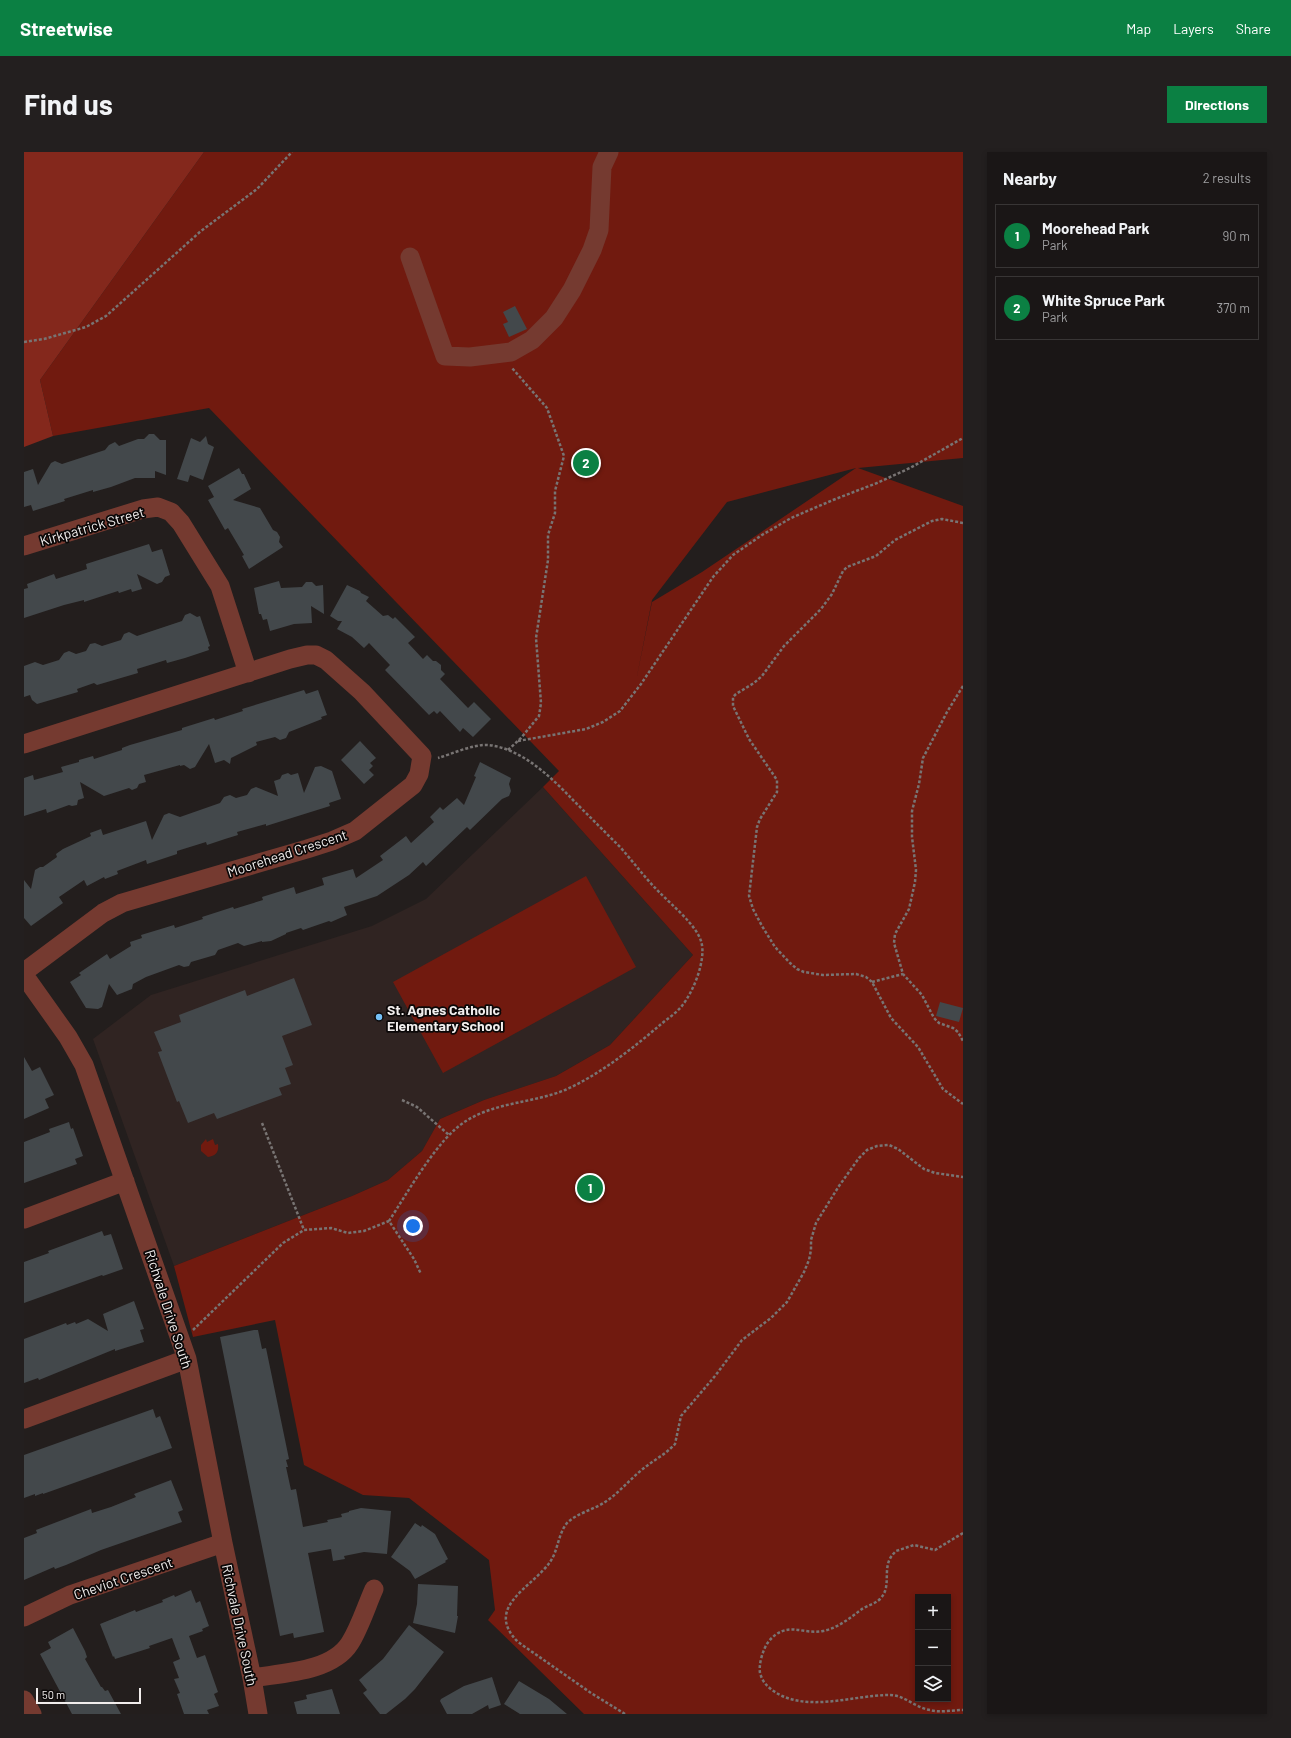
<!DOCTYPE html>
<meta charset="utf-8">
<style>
:root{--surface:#1a1616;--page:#231f1f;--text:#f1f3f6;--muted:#9f9fa1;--line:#383535;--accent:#0b8043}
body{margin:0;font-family:Barlow,sans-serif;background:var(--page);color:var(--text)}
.controls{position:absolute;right:12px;bottom:12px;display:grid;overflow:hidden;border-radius:0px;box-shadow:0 2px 6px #0003}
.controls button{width:36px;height:36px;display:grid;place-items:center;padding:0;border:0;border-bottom:1px solid var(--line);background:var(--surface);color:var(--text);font:20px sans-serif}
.scale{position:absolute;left:12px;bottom:10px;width:105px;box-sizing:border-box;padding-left:4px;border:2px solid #f1edec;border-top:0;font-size:11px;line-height:14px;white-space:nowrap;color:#f1edec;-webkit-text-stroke:3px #0b0808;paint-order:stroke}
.you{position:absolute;left:389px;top:1074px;width:14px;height:14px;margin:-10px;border:3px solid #fff;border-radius:50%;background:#1a73e8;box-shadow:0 0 0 6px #1a73e833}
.badge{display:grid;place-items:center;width:26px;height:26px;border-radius:50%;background:var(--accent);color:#fff;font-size:13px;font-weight:700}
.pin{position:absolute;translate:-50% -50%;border:2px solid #fff;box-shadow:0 1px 4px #0006}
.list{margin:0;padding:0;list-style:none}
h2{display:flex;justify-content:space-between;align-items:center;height:52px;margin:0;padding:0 16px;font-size:17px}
h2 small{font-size:13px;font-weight:400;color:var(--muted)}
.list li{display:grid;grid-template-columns:26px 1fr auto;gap:12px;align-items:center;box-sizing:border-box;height:64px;margin:0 8px 8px;padding:0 8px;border:1px solid var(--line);border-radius:0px}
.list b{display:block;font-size:15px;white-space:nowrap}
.list p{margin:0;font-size:13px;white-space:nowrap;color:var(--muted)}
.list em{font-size:13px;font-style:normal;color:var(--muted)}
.icon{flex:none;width:22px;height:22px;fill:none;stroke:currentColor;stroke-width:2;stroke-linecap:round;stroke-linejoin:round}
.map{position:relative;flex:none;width:939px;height:1562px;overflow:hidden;border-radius:0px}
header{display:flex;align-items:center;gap:24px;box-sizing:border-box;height:56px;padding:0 20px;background:var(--accent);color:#fff}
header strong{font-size:19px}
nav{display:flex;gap:22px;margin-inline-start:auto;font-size:14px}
.intro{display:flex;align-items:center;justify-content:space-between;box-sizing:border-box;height:96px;padding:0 24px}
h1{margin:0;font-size:28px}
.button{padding:10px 18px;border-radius:0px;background:var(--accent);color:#fff;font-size:14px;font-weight:700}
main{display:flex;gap:24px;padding:0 24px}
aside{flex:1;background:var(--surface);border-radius:0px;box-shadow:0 2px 6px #0003}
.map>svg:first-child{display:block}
.built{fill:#302422}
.green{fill:#711a0f;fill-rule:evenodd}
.forest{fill:#84281c}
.building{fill:#43484b}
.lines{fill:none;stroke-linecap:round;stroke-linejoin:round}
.path{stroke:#787473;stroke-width:2.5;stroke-dasharray:3 2;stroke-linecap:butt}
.minor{stroke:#753a30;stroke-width:19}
.poi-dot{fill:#75c0f6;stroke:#0b0808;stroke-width:1.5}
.labels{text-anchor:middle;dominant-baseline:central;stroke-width:3.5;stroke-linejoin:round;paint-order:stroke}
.street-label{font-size:14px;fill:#f1edec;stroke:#0b0808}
.poi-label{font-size:14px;font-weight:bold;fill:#f1edec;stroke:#0b0808;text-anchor:start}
</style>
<header>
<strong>Streetwise</strong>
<nav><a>Map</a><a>Layers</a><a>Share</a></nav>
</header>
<div class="intro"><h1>Find us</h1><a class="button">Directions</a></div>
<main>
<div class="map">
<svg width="939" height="1562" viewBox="0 0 939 1562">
<rect width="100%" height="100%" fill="#231e1d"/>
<!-- built -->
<path class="built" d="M519,635l150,168 -83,90 -54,31 -72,24 -44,19 -18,32 -34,29 -36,16 -178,70 -81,-227 58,-44 221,-69 54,-27z"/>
<!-- green -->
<path class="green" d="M180,0h759v306l-105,10 105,38v1208h-379l-96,-94 7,-10 -6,-50 -80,-62 -46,-3 -59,-30 -29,-145 -82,17 -19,-71 178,-70 36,-16 34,-29 18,-32 44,-19 72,-24 54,-31 83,-90 -150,-168 16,-16 -350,-363 -156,28 -13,-56zM832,316l-154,104 -50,30 -16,79 16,-81 75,-98zM894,1445h30v102h-30z
M562,724l50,91 -193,106 -50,-91z
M182,987l1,3 6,-3 2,6 3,-1c1,8 -2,12 -10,13l-7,-6v-6z"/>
<!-- forest -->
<path class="forest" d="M0,0h180l-164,228 13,56 -29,11z"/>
<!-- building -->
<path class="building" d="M491,154l12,23 -18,8 -6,-13 5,-2 -5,-10z
M125,282h5l6,6h6v35l-11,-4v7h-20l-24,9 -18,5v-2l-29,9 1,2 -32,10 -2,-6 -7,2v-35l9,-3 5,16 13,-22 4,-2 7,3 43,-14 4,-5 6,-3 4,4 19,-7h6z
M182,284l2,8 6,3 -11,33 -13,-5 -2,7 -11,-3 14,-41 9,4z
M215,316l3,6h2l7,15 -18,11 27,8 13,22 4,2 3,5 -1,5 4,5 -34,22 -7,-13 2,-1 -16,-27 -3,2 -17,-30 6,-3 -6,-11z
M125,392l3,8 10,-3 8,26 -5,2 -3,5 -5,2 -20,-10 5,15 -10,3 -1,-3 -12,4 -1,-2 -34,11v-2l-20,5 -40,13v-29l4,-1 -1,-4 27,-10 2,5 31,-10 -1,-5z
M255,429l2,7 21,-1 4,-5h6l4,4 7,-1 1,29 -13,-8 1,17 -18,1 -24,7 -3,-12 -4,1 -2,-6h-2l-5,-26z
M323,433l13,6 1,2 8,4 -3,4 17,15 5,-1 5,4 2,-2 20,20 -7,6 15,16 4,-4 6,6h3l5,4v5l4,4 -5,5 28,29 6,-6 17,17 -18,18 -10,-9 -3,4 -20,-21 -3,3 -3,-3 -5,4 -44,-45 5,-5 -21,-22 -5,5 -12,-11 -15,-8 5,-8h-4l-8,-5z
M166,461l7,4 3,-1 10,30 -2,1 1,3 -24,8 -18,5 -1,-3 -29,9 1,4 -41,12 -3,-2 -17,6 1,3 -41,12 -5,-4 -2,-5 -6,2v-31l11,-4 8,3 16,-5 5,-7 5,-2 7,3 10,-3 4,-7 5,-1 7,3 19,-6 3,-6 5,-2 8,4 45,-15 3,-6z
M280,538l2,4 12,-4 9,25 -6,2 1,2 -33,13 -3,6 -6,2 -5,-3 -19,5 1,3 -26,13 -1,6 -6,-4 -9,3 -6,-19 -14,23 -5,2 -6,-4 -4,1v-1l-36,10 2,7 -7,2 -2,4 -5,2 -3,-2 -25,8 -24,-14 4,16 -6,2 -1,5 -5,1 -3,-1 -22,8 -1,-4 -22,7v-38l9,-3 1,5 29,-8 -2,-5 18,-5v-2l14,-4 1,3 28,-9v-2l8,-3 52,-15v-2l32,-10 1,2 28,-9 -1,-2z
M336,589l16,17 -6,5 3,3 -4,4 5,5 -10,9 -23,-24z
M456,610l31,16 -2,6 2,7 -2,5 -7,3 -32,31 -3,-3 -41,39 -3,-4 -14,13 -32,21 -33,11 3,8 -16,7 -2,-1 -26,9 -2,-2 -15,5v1l-15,7 -9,1v-1l-18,5 -6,-3 -20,7 -3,5 -24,7 -2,4 -5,1 -5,-2 -33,12 -13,7 -1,5 -15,6 -8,-11 -7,23 -4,2 -12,-1 -16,-26 11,-7 -2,-2 28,-19 3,5 21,-13 -1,-4 12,-4 -1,-3 33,-10 1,3 28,-9 -1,-2 31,-10 1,2 29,-9 -1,-3 32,-10 2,7 28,-9 -2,-7 31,-9 3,9 27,-18 -3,-4 26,-20 5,7 23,-21 -4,-5 10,-10 3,3 14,-12 7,7 12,-28 -2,-1z
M297,614l11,5 9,28 -12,4 1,3 -64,20v-2l-29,8 1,3 -13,4 -18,6 -1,-3 -29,9v3l-30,10 -1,-4 -29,11 1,3 -13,5 -1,-2 -17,9 -3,-6 -25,17 4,6 -32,23 -7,-8v-38l7,9 4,-19 5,-3h3l14,-10 -1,-3 7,-5 28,-13 -1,-3 11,-4 2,6 43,-14 6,19 12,-25 5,-2 11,4 40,-14 4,-6 6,-2 6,3 11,-3 4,-6 5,-2 22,9 -4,-15 6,-2 2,-4 6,-2 3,2 7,-2 6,20 11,-26z
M270,826l18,47 -30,11 11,29 -8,3 6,16 -12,4 3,7 -65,24 -3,-6 -26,10 -9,-22 -2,1 -19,-50 4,-1 -8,-19 27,-10 -2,-7 66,-25 2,6z
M916,850l23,6 -4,14 -23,-6z
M0,905l8,14 8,-4 14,28 -9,4 4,9 -25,11z
M45,970l2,7 2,-1 10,28 -8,3 2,5 -53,19v-41l26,-10 -1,-3z
M78,1079l2,5 7,-2 12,35 -20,7 -1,-1 -78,28v-41l25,-9 -1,-2z
M110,1149l10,28 -4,1 4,12 -29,9v-2l-76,31 -1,-2 -14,5v-44l42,-16 1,2 8,-3 1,2 12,-5 20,12 -5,-17z
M230,1178h4l4,19 4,-1 23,111 -3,1 2,7h-2l5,23 5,-1 7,38 25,-5 -1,-2 15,-3 -1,-3 8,-2v-1l12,-3 30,3 -4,43 -23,-2 -20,4 1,3 -12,2 -2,-12 -23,4 16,79 -30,6 -1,-5 -13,3 -60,-299z
M129,1257l3,9 4,-2 12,32 -129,46v-1l-8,3v-2l-11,4v-43z
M147,1328l12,30 -5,2 4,10 -81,28 -35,15 -11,4 -1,-2 -30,13v-42l13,-5 -1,-3 55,-21 1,4 19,-6 25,-10 -2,-3z
M391,1371l6,4 1,-2 13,9 13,25 -3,2 1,1 -31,17 -5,-8 -19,-14z
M394,1432l40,2 -1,30h1l-3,17 -42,-10 4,-19z
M167,1438l5,13 4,-2 9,25 -7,3 1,2 -14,5 8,22 8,-3 13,37 -4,2 5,12 -12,4 2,4h-25l-7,-20 3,-1 -6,-14 5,-1 -6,-16 7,-3 -8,-21 -23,8 1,2 -35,11 -1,-3 -1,1 -13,-33 35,-14 1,2 27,-10 -1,-2 12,-5 1,2z
M385,1473l35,27 -29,37 -10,10 -19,15h-6l-17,-21 4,-3 -8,-10 24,-21z
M49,1476l12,23 2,6 -2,2 16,28h1l3,4 3,-1 13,24h-49l-32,-60 11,-6 -3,-6z
M468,1525l9,28 -12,4 -1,-4 -16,9h-25l-7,-13 1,-2 23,-13z
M495,1529l30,18 18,15h-47l-16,-10z
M308,1537l8,25h-43l-3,-12 13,-3 -1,-4z"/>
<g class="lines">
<!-- path -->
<path class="path" d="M0,190l20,-3 42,-12 20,-11 95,-85 56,-42 35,-37
M939,371l-21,-4 -10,2 -37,19 -19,16 -29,11 -4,4 -11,23 -11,15 -37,37 -22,30 -8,7 -18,11 -3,3v9l16,33 28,41v12l-17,27 -3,8 -8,69 4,13 9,17 13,21 15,16 7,6 7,3 19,3 33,-1 10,3 6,5 19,36 27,29 25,42 20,15
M939,534l-16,26 -24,46 -4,26 -7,27v26l4,33 -1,12 -6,27 -14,25 -1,9 9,31 19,21 12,23 5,5 14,5 5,4 5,9
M494,589l68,-12 17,-7 17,-11 21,-27 72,-107 20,-22 29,-20 29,-17 42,-18 44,-17 33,-15 53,-30
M484,598l13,-12 18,-22 2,-13 -5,-65 12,-78v-25l7,-22v-22l9,-35 -17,-48 -35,-40
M848,830l31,-8
M378,948l15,7 32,28
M238,971l42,107
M365,1069c19,-29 49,-83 77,-100 30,-19 67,-18 99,-31 34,-15 67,-41 95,-65 7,-6 15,-11 21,-18 12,-14 26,-48 20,-66 -5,-16 -29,-36 -41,-48 -14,-14 -26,-30 -39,-45 -16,-16 -32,-32 -48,-48 -22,-23 -52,-52 -85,-55 -15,-1 -36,9 -50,13
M169,1178l90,-87 21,-13 27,-2 17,5 16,-2 25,-10 25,38 7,15
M939,1381l-28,17 -21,-5 -18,6c-4,4 -7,8 -8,13 -3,12 2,25 -8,35 -5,5 -12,6 -18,10 -12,9 -24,19 -39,22 -21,4 -36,-11 -54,10 -6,7 -12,27 -8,35 2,6 6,10 11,14 33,24 80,5 118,5 14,0 26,13 40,15 10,3 22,0 33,0
M601,1562l-34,-21 -73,-51c-35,-35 15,-55 32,-80 8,-11 8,-28 17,-39 10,-10 26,-13 38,-21 14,-9 25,-23 39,-34 10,-8 22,-14 31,-24l6,-28 34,-40 27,-36 29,-22 16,-16 17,-30 5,-12 2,-10v-10l5,-17 23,-37 20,-28 8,-8 10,-4 12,-1 9,4 26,20 11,4 28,4"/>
<!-- minor -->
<path class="minor" d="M386,105l35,99 25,1 41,-5 21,-12 22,-22 18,-28 20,-40 7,-20 3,-63 7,-15
M0,394l119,-37 15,-2 13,5 10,11 39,63 28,87
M0,592l266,-85 17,-4h9l10,5 36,32 60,64 -3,18 -6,11 -58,46 -23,10 -25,8 -185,54 -19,10 -79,59
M0,823l44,62 16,28 103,294 36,184 29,135 6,36
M0,1067l101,-38
M0,1267l163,-60
M0,1465l46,-22 153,-52
M228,1526c30,-5 80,-6 98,-35 10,-16 16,-36 24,-54
M0,1548l8,14"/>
</g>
<!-- markers -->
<circle class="poi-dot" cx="355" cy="865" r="4"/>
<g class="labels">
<!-- street labels -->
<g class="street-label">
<text transform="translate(68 374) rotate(-16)">Kirkpatrick Street</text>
<text transform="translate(263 701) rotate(-18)">Moorehead Crescent</text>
<text transform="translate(145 1157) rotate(72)">Richvale Drive South</text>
<text transform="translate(99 1426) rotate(-19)">Cheviot Crescent</text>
<text transform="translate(216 1473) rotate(78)">Richvale Drive South</text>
</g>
<!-- poi labels -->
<g class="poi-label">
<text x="363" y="857">St. Agnes Catholic<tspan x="363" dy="16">Elementary School</tspan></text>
</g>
</g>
</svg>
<div class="controls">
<button>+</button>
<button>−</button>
<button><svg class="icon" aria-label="layers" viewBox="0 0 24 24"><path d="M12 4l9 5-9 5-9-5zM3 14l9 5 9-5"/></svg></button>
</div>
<div class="scale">50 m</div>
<div class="you"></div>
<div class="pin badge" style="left:566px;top:1036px">1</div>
<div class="pin badge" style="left:562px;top:311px">2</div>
</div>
<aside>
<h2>Nearby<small>2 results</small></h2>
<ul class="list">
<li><span class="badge">1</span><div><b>Moorehead Park</b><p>Park</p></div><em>90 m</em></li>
<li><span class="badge">2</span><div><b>White Spruce Park</b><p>Park</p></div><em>370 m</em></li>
</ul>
</aside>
</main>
